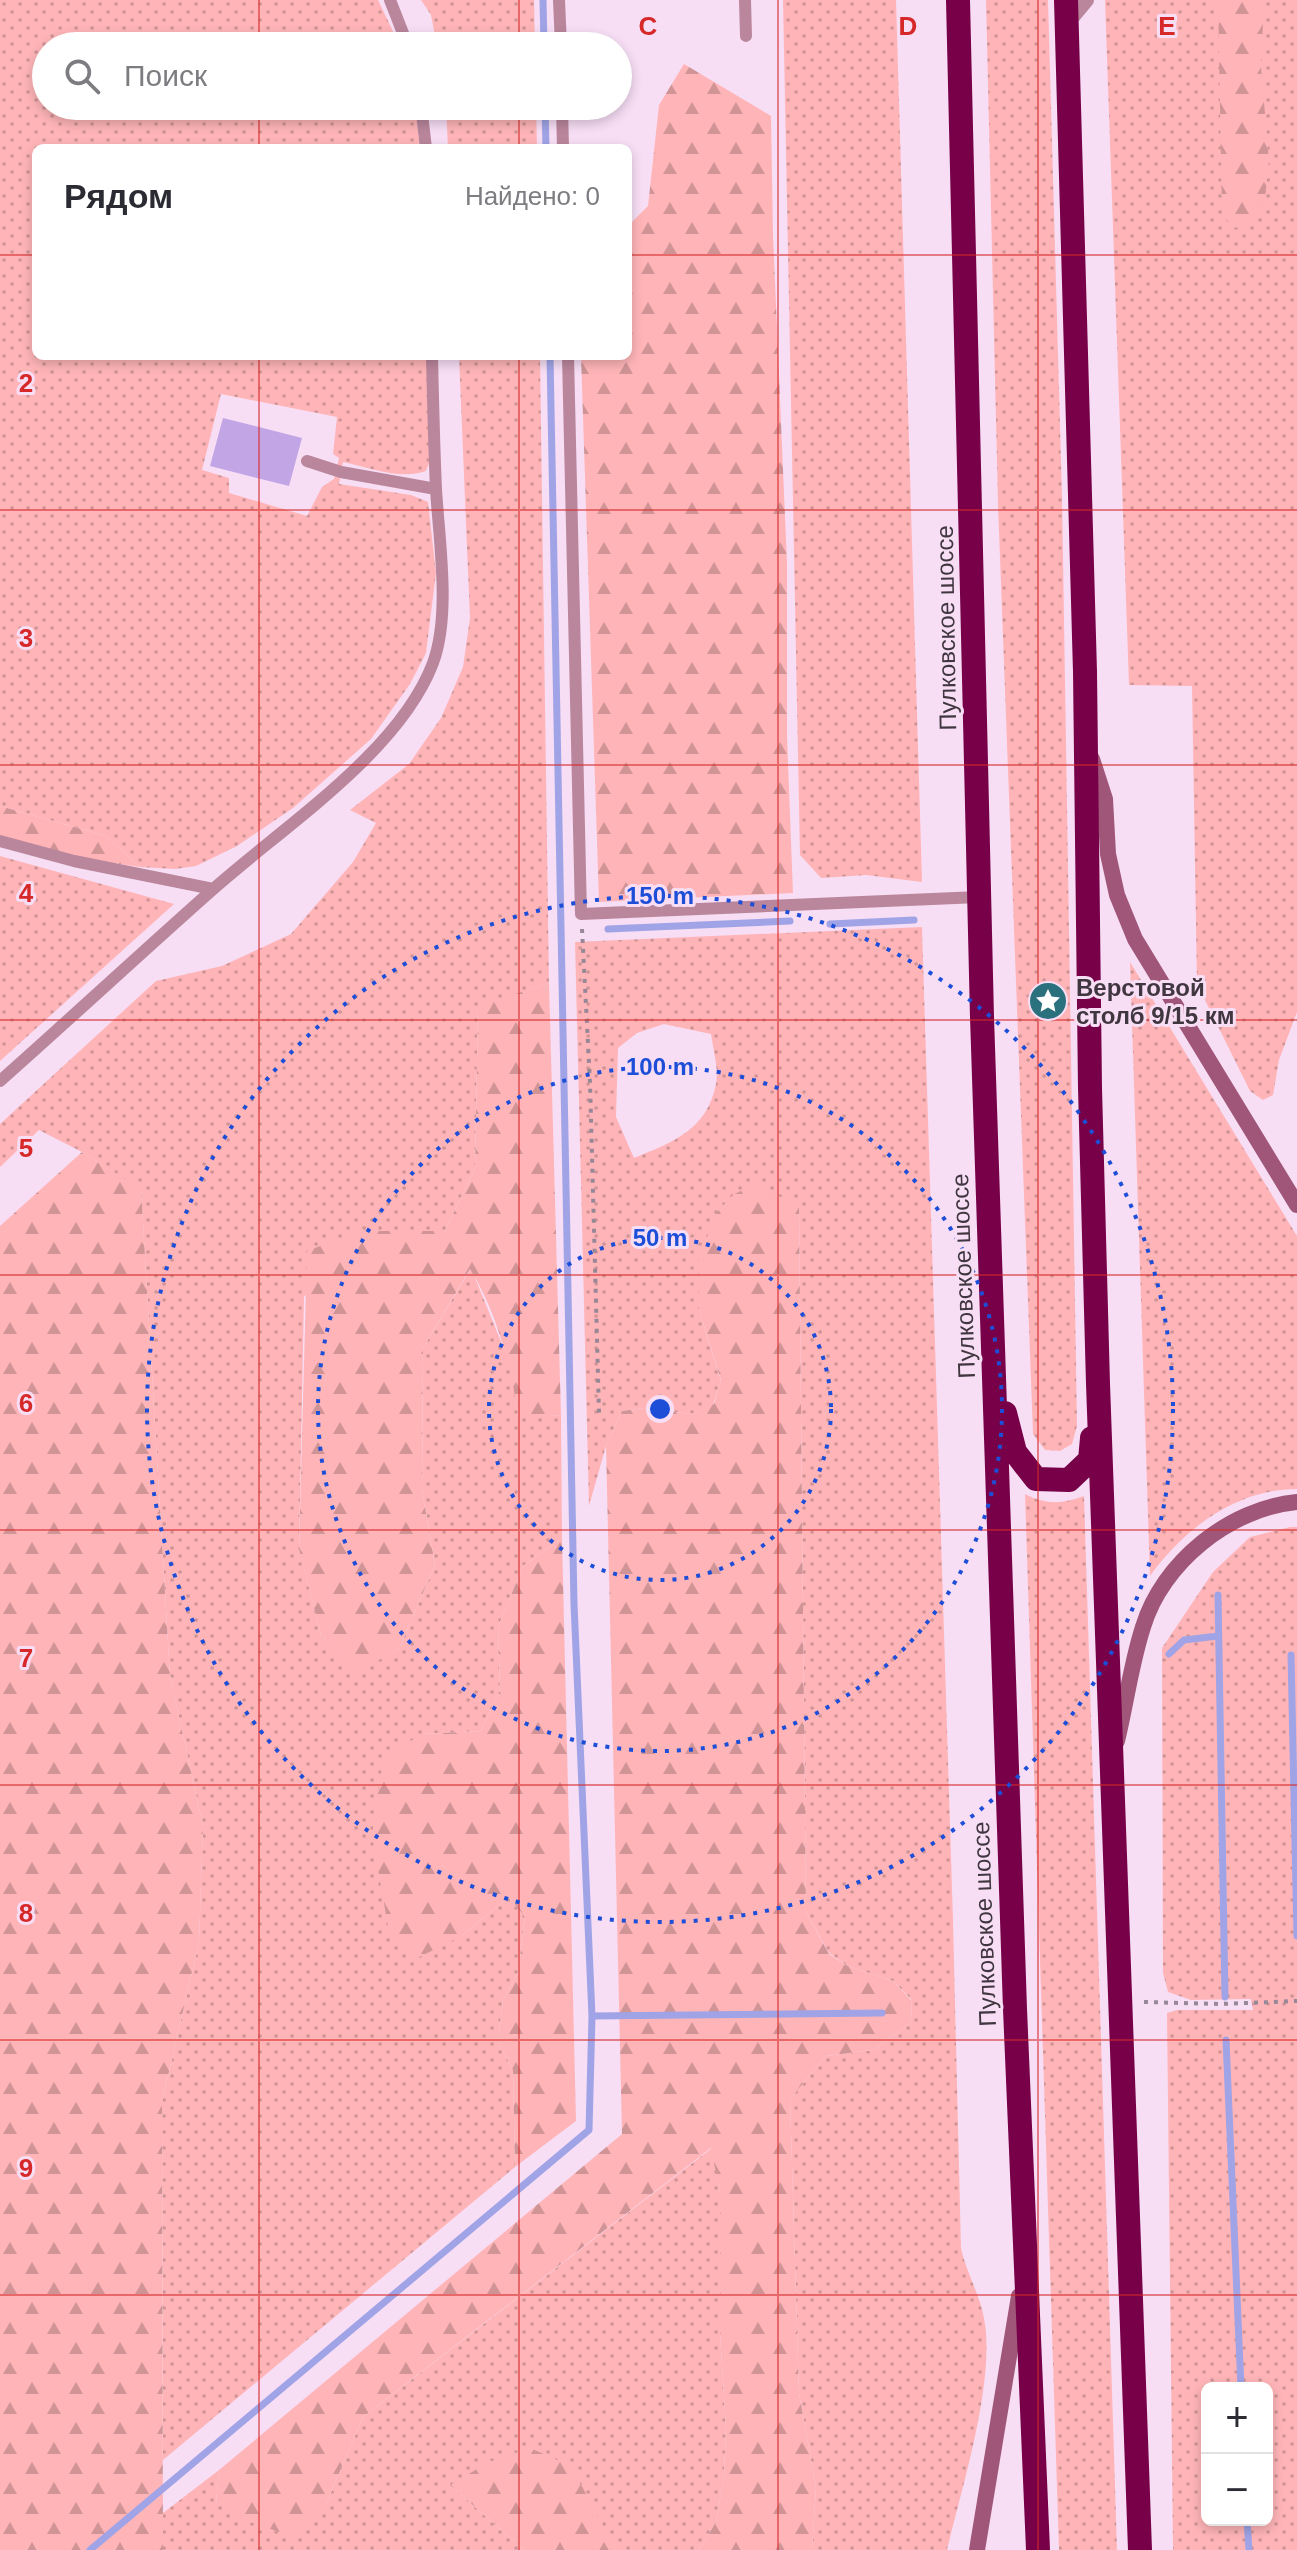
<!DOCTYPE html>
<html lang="ru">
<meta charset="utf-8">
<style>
:root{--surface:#fff;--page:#f7f7f7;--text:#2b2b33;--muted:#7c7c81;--line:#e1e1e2}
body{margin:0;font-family:Helvetica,sans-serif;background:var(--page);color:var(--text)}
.controls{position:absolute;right:24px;bottom:24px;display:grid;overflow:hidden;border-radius:12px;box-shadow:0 4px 12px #0003}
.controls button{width:72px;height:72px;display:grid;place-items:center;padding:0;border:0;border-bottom:2px solid var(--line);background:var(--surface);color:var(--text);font:40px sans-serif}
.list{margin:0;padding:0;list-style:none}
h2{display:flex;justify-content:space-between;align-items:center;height:104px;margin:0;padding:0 32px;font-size:34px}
h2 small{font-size:26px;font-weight:400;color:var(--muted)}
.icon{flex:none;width:44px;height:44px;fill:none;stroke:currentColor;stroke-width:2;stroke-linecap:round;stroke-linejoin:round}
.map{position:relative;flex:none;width:1297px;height:2550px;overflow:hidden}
.search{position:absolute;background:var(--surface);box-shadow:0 4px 12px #0003;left:32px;top:32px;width:600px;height:88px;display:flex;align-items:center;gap:20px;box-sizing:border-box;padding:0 28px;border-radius:44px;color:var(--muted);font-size:30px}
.panel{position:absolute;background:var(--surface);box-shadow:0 4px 12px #0003;left:32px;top:144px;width:600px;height:216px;border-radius:12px}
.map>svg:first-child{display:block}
.grass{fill:url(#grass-dots);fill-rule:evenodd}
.forest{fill:url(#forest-firs)}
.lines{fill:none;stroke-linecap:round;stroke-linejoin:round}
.stream{stroke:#a0a4e6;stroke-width:7}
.building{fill:#c2a5e5}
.path{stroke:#988796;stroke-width:4;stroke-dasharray:4 6;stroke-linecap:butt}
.lane{stroke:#ba869c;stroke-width:12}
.street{stroke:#ba869c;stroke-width:16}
.secondary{stroke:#a05678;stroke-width:16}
.highway{stroke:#770048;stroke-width:24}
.grid{fill:none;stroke:#d62828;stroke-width:2;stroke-opacity:0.55}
.ring{fill:none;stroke:#1d4ed8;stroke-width:4;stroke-dasharray:4 8}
.labels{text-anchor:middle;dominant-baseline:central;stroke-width:6;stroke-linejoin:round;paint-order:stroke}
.street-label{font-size:24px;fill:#40363f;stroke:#f7def5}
.poi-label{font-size:24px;font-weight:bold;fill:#40363f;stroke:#f7def5;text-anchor:start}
.grid-label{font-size:26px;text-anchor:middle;font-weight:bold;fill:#d62828;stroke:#f7def5;stroke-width:6;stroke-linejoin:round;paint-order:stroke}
.centre{fill:#1d4ed8;stroke:#f7def5;stroke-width:4}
.ring-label{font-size:24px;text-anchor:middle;font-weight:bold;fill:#1d4ed8;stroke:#f7def5;stroke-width:6;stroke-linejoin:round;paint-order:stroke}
</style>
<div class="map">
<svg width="1297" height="2550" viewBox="0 0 1297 2550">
<defs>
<pattern id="grass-dots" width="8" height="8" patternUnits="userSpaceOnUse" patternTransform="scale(2)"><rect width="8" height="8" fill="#ffb5b8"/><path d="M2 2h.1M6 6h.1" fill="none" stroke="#d09497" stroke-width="1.8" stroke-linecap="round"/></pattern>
<pattern id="forest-firs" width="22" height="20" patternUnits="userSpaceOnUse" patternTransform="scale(2)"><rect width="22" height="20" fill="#ffb5b8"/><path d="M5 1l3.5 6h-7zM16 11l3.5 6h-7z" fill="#d09497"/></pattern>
</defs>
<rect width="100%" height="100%" fill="#f7def5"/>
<!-- grass -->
<path class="grass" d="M0,0h378l22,46h-354v60h369l5,42h-384v208h392l3,102 -5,13c-26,9 -56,-3 -83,-9l-4,22 72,11 17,7 8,71 -10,80 -16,31 -39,55 -78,69 -56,38 -41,20 -21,3 -35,-2 -34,-31 -106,-30zM221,394l116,23 -4,37 6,4 -5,21 -12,8 -15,29 -78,-23v-15l-27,-8z
M421,0h113l1,46h-98l-6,-31z
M783,0h113l26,882 -56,-7 -45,3 -21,-23z
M986,0h62l14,496 15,930 -5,18 -12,7 -15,-1 -12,-16 -35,-930z
M1105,0h192v1012l-18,48 -6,35 -10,5 -13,-9 -53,-107 -5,-298 -63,-1z
M446,106h90l1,42h-89z
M459,356h81l9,627 -71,24 -3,161 -30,63h-86l-55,66 -5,251 22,87 36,36 42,-22 36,-84 -13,-75 1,-142 48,-80 40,98 7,46 43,4 1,122 -39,28 -25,61 2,63 -19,41 -60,3 39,203 49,-40 16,20 -7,55 -15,28 -5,42 15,28 2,97 -352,293 -1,-358 37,-160 4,-116 -33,-150 -29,-486 -59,-38 -43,-22 -39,37v-43l156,-143 66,-15 69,-32 62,-72 23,-39 -26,-13 59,-46 32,-46 22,-51 7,-49z
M0,856l174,48 -174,157z
M922,927l31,994 8,327c5,24 19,47 23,70 12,62 -22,169 -37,232h-135l4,-62 -17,-95 -9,-294 36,-43 47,-6 39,-28 -1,-23 -18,-18 -45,-15 -19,-13 -23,-41 -7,-706 -100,104 22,71 -8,24 -22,9 -47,-6 -22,3 -16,35 -17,60 -14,-564zM664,1024l47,10c2,15 8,35 5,50 -9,46 -43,58 -82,74l-18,-41 2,-69 19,-15z
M1130,962l167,274v253c-61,0 -113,40 -147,87z
M1025,1494c21,11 38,10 59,2l33,1054h-58z
M1290,1527h7v1023h-124l-6,-537 10,-3h76l-2,-11 -60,1 -23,-8 -5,-19 -1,-325 51,-76 37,-35zM1207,2388h60v132h-60z
M712,2148l8,45v142l6,94 -2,46 -8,47 -17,28h-83l-3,-3 -163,-62 74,65h-361v-37l56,-43 -3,33 110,1 37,-87z"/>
<!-- forest -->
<path class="forest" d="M1218,0h46l-3,67 8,94 -4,38 -18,30 -15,-2 -10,-14z
M684,64l87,52 2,118 14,329v173l6,157 -194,9 -18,-546h47v-130l20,-20 11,-101z
M0,806l106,30 34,31 -68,-10 -72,-21z
M549,983l12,433 -43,-3c-8,-50 -22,-102 -48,-144l-47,79 -1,142 13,75 -36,84 -42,23 -36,-37 -22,-86 8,-298 52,-20h86l30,-63 3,-162z
M82,1152l59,37 29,487 33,150 -4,116 -37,160 1,448h-163v-1324z
M754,1184l45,22 7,706 23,42 19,12 45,15 18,19 1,22 -39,28 -47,6 -36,43 9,294 17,95 -4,62h-113l17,-28 8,-47 2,-46 -6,-94v-142l-9,-45 -348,269 -37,87 -29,34 -47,-16 -34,-19 3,-33 403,-336 -16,-688 16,-35 22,-3 47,6 23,-10 7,-24 -22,-70 -1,-49 18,-48 17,-18z
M562,1538l14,583 -61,46 -2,-97 -15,-28 5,-42 15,-28 7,-55 -16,-20 -49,40 -43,21 -28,-26 -17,-97 11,-75 38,-26 60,-3 19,-41 -2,-63 25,-61z
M530,2448l41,18 45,84h-92l-74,-65 39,-23z"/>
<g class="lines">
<!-- stream -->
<path class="stream" d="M543,0l1,46
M545,106l1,42
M550,356l24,1248 18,412
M830,924l84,-4
M608,929l182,-8
M1218,1595l7,402
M1169,1654l15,-14 34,-4
M1291,1655l6,281
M1226,2040l15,348
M1247,2520l2,30
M90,2550l499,-420 3,-114 290,-3"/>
</g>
<!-- building -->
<path class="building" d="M223,418l79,20 -13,48 -79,-20z"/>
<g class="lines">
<!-- path -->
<path class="path" d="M582,929l8,153 9,331
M1144,2002l76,2 77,-3"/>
<!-- lane -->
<path class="lane" d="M390,0l18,46
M559,0l2,46
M745,0l1,36
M421,106l5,42
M562,106l1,42
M568,356l13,558 398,-17
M307,461l34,11 95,17
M0,841l74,20 139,28
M0,1081c71,-63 140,-127 211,-190 70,-63 188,-138 222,-228 18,-49 6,-122 3,-174 -2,-44 -3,-89 -4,-133"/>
<!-- street -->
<path class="street" d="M1066,24l20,-24"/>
<!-- secondary -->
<path class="secondary" d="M1092,759l13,40 3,55 9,41 18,44 162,266
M1117,1741c9,-37 14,-77 26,-114 19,-64 87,-119 154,-125
M977,2550l42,-254"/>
<!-- highway -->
<path class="highway" d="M958,0l24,1017 33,992 23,541
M1066,0l19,672 5,416 8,296 42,1166
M1005,1413l10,39 21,27 33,1 21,-20 2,-22"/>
</g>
<!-- grid -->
<path class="grid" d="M259,0v46M519,0v46M778,0v2550M1038,0v2550M259,106v42M519,106v42M0,255h36M628,255h669M259,356v2194M519,356v2194M0,510h1297M0,765h1297M0,1020h1297M0,1275h1297M0,1530h1297M0,1785h1297M0,2040h1297M0,2295h1297"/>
<!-- distance rings -->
<g class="ring">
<circle cx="660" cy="1409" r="171"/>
<circle cx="660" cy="1409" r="342"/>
<circle cx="660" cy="1409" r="513"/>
</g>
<!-- icons -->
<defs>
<g id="sight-disc" transform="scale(2)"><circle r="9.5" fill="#2a717d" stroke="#f7def5"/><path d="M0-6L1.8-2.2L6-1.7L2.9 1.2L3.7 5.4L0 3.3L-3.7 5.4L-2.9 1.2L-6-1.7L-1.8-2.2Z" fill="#fff"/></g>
</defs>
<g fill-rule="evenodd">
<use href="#sight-disc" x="1048" y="1001"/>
</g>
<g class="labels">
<!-- street labels -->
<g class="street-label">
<text transform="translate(946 628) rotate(-91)">Пулковское шоссе</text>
<text transform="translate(963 1276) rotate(-92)">Пулковское шоссе</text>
<text transform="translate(984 1924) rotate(-92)">Пулковское шоссе</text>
</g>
<!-- poi labels -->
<g class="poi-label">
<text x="1076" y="987">Верстовой<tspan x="1076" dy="28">столб 9/15 км</tspan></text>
</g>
</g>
<g class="grid-label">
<text x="648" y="35">C</text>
<text x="908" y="35">D</text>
<text x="1167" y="35">E</text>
<text x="26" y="392">2</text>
<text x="26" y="647">3</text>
<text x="26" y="902">4</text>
<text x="26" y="1157">5</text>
<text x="26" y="1412">6</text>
<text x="26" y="1667">7</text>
<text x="26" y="1922">8</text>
<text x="26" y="2177">9</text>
</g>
<circle cx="660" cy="1409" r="12" class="centre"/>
<g class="ring-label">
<text x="660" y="904">150 m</text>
<text x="660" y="1075">100 m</text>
<text x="660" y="1246">50 m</text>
</g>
</svg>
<div class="controls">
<button>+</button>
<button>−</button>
</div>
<div class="search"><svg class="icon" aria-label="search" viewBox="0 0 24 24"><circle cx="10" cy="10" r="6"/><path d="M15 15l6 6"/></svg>Поиск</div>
<section class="panel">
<h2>Рядом<small>Найдено: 0</small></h2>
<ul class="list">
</ul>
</section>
</div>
